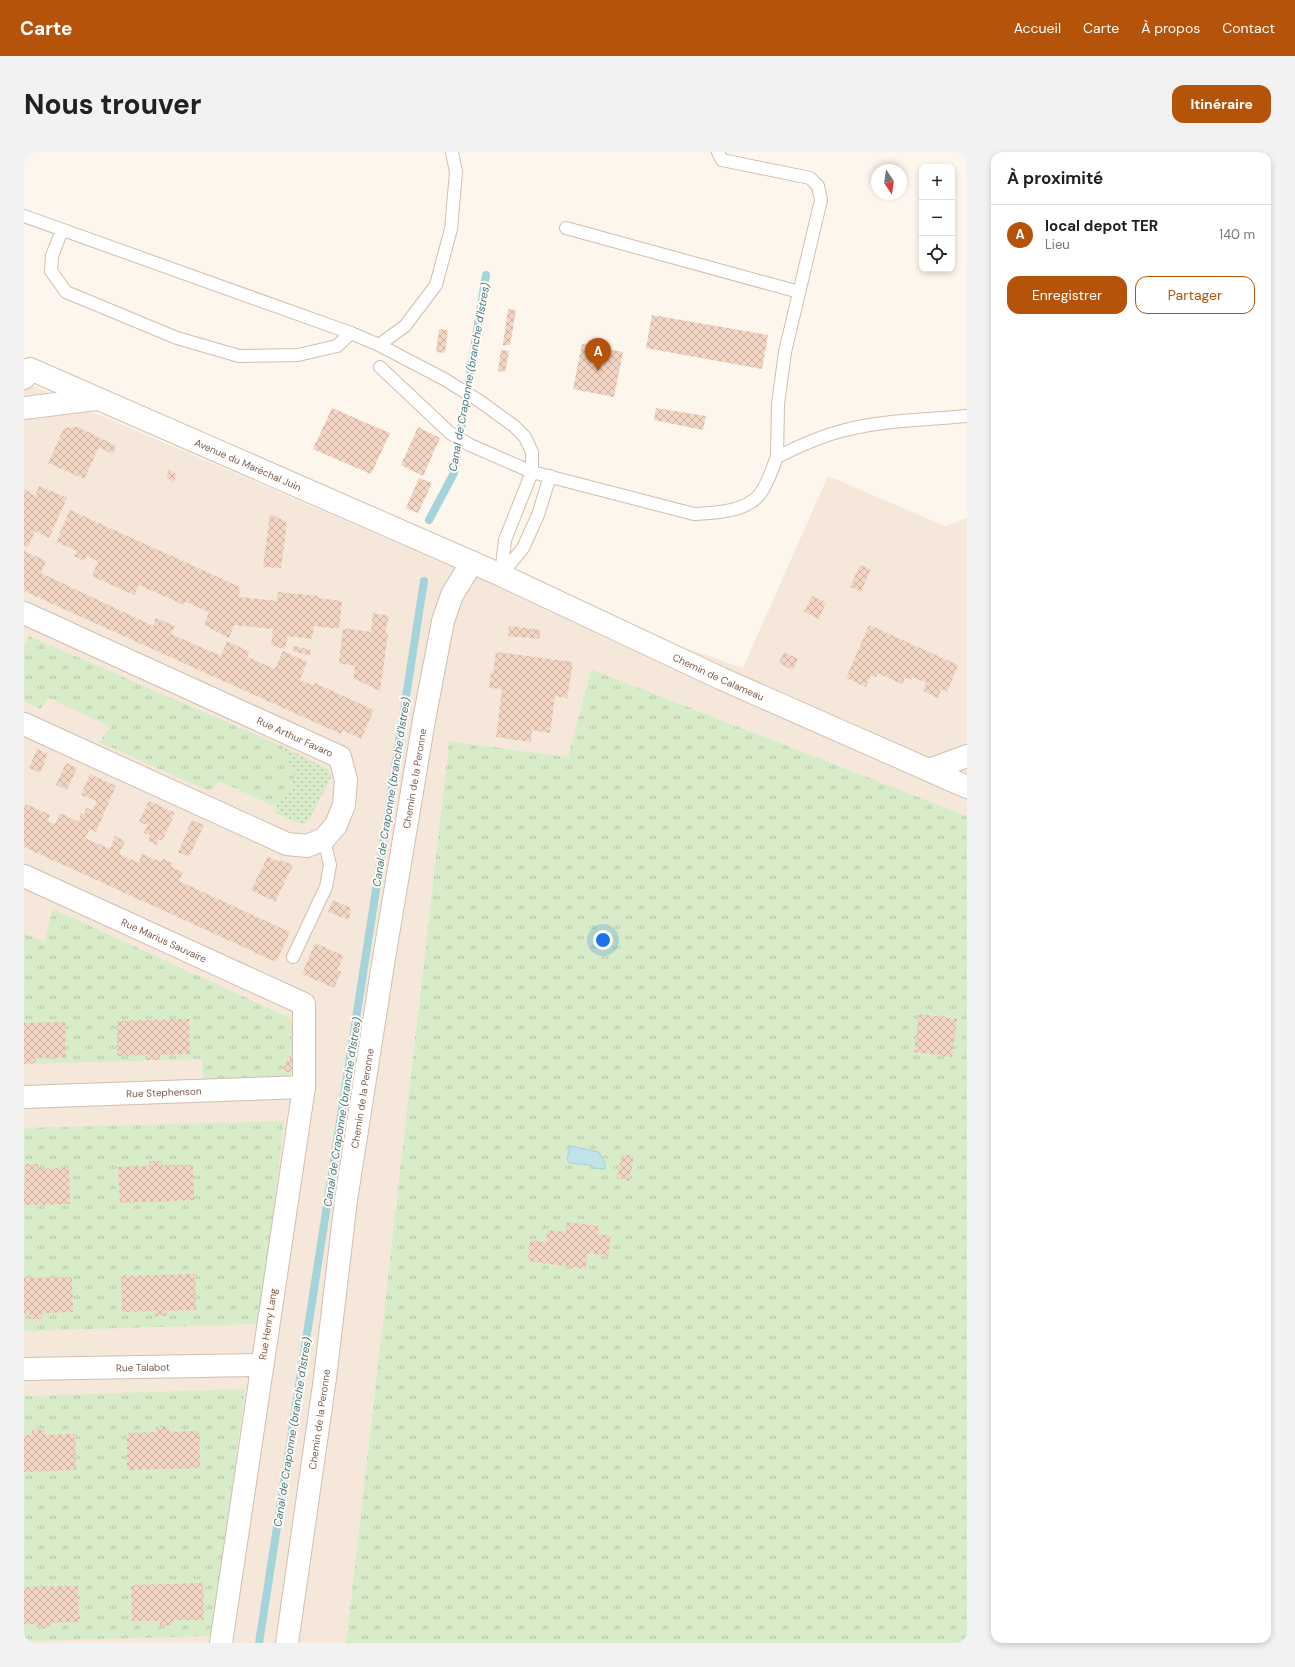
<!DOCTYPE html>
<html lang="fr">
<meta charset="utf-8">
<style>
:root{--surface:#fff;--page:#f2f2f2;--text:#202124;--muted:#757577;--line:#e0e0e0;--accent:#b45309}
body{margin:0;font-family:"DM Sans",sans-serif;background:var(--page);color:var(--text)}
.controls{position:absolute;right:12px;top:12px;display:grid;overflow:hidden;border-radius:8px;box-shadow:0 2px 6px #0003}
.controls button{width:36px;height:36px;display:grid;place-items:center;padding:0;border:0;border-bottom:1px solid var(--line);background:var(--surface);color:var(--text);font:20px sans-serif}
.compass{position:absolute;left:847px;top:12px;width:36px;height:36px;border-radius:50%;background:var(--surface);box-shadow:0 2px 6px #0003;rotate:167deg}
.you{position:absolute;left:579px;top:788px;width:14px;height:14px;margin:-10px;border:3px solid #fff;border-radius:50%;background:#1a73e8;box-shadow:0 0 0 6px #1a73e833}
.badge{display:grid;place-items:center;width:26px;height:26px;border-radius:50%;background:var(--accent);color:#fff;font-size:13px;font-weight:700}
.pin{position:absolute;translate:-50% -33px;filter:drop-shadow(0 1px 2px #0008)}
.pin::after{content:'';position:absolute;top:21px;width:14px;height:12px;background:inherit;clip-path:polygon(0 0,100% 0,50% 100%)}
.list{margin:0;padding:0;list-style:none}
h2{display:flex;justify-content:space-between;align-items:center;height:52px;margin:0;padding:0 16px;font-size:17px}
h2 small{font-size:13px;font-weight:400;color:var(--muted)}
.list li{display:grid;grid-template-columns:26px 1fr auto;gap:12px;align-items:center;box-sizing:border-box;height:60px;padding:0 16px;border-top:1px solid var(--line)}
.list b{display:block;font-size:15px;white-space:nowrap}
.list p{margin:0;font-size:13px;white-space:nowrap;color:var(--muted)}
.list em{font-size:13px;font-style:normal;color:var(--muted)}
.actions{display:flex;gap:8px;padding:12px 16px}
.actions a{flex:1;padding:9px 0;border:1px solid var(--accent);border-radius:12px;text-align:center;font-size:14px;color:var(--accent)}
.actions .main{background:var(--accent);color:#fff}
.icon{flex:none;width:22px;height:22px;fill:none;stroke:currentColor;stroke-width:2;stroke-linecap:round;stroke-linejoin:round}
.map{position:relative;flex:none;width:943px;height:1491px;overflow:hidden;border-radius:12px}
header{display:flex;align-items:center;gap:24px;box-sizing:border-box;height:56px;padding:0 20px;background:var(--accent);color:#fff}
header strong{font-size:19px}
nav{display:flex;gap:22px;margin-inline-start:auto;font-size:14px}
.intro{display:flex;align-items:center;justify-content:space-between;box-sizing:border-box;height:96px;padding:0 24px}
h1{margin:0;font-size:28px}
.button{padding:10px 18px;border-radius:12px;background:var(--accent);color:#fff;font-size:14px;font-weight:700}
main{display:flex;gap:24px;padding:0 24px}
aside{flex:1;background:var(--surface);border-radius:12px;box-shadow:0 2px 6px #0003}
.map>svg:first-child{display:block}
.residential{fill:#f5e8da}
.grass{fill:url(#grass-tufts)}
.park{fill:url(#park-dots)}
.water{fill:#bfe3e8;stroke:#a5d3da}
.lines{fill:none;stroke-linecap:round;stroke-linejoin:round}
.stream{stroke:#a5d3da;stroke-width:8}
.building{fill:url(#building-cross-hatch)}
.lane-casing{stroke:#d1beb0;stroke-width:14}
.street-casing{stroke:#d1beb0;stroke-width:24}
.secondary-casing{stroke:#d6c0b0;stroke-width:24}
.lane{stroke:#fff;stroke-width:12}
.street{stroke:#fff;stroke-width:22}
.secondary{stroke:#fff;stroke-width:22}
.labels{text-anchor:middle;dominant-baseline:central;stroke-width:4;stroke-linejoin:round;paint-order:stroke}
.street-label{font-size:10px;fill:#7a5c4d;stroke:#fffaf3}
.water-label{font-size:11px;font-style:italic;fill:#437c86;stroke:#fffaf3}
</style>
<header>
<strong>Carte</strong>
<nav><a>Accueil</a><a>Carte</a><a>À propos</a><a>Contact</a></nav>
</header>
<div class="intro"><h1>Nous trouver</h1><a class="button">Itinéraire</a></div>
<main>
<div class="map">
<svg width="943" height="1491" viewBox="0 0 943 1491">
<defs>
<pattern id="grass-tufts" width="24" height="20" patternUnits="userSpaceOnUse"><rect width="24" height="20" fill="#d8ecc9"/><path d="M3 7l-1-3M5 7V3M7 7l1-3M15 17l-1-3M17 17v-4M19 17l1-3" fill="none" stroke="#b4c2a5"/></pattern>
<pattern id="park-dots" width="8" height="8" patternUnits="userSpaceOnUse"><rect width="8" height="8" fill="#d8ecc9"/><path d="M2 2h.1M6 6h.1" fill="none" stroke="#b4c2a5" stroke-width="1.8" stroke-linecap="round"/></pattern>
<pattern id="building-cross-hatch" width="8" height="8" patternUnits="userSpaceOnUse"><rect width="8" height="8" fill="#f3d5c3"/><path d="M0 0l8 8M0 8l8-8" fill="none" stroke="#cab0a1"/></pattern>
</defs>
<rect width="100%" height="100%" fill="#fdf6ec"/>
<!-- residential -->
<path class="residential" d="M0,230l419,181 300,105 85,-192 117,50 22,-8v298l-376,-147 -23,88 -119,-16 -103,902h-322z"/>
<!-- grass -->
<path class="grass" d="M5,484l253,110 13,30 -5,13 -18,16 -53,-24 -10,10 -110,-49 12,-15 -62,-29 -9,11 -16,-8v-55z
M567,517l376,147v827h-621l103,-902 119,16z
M29,757l237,109 4,8 -4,50 -87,3 -1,-20 -178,5v-131l20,9z
M260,969l-24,203 -236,7v-203z
M221,1237l-32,247 -189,5v-245z"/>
<!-- park -->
<path class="park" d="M258,594l46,23 3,8 -22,43 -5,4 -6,-1 -24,-11 3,-4 -5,-3 18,-16 5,-13z"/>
<!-- water -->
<path class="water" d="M546,994l29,6 6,11v6l-11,-1 -4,-3 -21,-2 -2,-4z"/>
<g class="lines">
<!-- stream -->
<path class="stream" d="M405,368l25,-47 32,-198
M235,1491l165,-1062"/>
</g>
<!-- building -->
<path class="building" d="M484,157l8,1 -6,35h-7z
M628,163l116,20 -6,34 -116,-21z
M415,177l9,1 -3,23 -9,-1z
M558,192l41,8 -9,45 -41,-8z
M477,198l8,1 -4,21 -7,-1z
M308,256l58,25 -19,41 -58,-25z
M632,256l50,8 -3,14 -49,-10z
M54,275l38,19 -3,8 -14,-7 -15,32 -36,-16 16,-35z
M394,275l22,11 -17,38 -22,-11z
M145,318l8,4 -3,8 -8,-4z
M395,326l13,5 -14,30 -12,-5z
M15,334l28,12 -18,40 -14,-7 -7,16 -4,-2v-56l11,7z
M46,358l170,77 -1,10 38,4 1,-9 40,4v2l24,3 -3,28 -25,-3 -2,13 -24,-3 -3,13 -14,-4 2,-16 -39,-4 -5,13 -25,-13 5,-13 -23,-10 -2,3 -45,-20 -5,10 -42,-19 6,-15 -11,-5 -3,5 -10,-5 3,-5 -21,-9z
M246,362l17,8 -6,46 -18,-1z
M0,399l22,10 -5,12 112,53 3,-8 19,8 -4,8 50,22 6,-15 23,11 -3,5 28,12 8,-18 24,11 -7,18 14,6 1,-3 59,27 -13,29 -18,-9 -2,4 -317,-143z
M836,413l11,4 -10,23 -11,-5z
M788,444l14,6 -7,17 -15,-7z
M349,461l16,3 -4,17 3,1 -8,57 -27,-13 2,-12 -16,-3 4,-35 28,4z
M845,473l89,40 -11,27 -6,-3 -3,9 -15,-7 3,-8 -13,-6 -2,3 -6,-2 -3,6 -24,-11 -2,4 -5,-2 -5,12 -20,-9z
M485,474l32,4 -2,9 -31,-3z
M270,494l17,4 -1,6 -17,-5z
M472,500l77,10 -6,36 -12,-2 -5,37 -18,-3 -1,12 -35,-5 6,-48 -13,-1 2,-16 2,1z
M760,500l14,7 -5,11 -14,-7z
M13,597l11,5 -8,19 -11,-5z
M42,611l11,5 -10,22 -11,-5z
M66,622l26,12 -20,46 -6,-3 -5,9 25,11 5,-13 10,5 -6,13 20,9 3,-9 19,8 2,-3 10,4 -2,4 12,5 -4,9 111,51 -14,30 -252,-115v-38l2,-5 24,11 -3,6 8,3 5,-11 19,9 2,-9 3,2 2,-7 7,2 4,-9 -16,-6z
M125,649l26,12 -13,28 -3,-2 -3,6 -8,-4 2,-6 -6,-2 4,-8 -9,-3z
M168,668l12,5 -15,32 -11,-5z
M244,704l11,6 1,-2 13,5 -18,37 -24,-12z
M309,748l18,8 -2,12 -21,-8z
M291,791l29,13 -7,14 4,2 -7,16 -32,-14z
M895,862l38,5 -5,38 -38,-5z
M165,867l1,35 -30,1v5h-13v-5l-30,1v-35z
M41,870l1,36h-31l1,5 -12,1v-41z
M263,905l6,2 -2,14 -7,-2z
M598,1002l12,2 -5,25 -12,-3z
M125,1009h13v4h31l1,35 -74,3 -2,-36 31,-1z
M1,1012h13v5l31,-1 1,36 -46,1z
M543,1070l32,4 -1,8 13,2 -3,20 -21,-3 -1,16 -58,-8 2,-21 16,2 1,-12 19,2z
M171,1122l1,36 -29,1v5h-12v-5l-33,1 -1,-36z
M48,1125l1,35 -31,1v6h-13v-5h-5v-36z
M132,1275h13v5l30,-1 1,37 -73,2v-37l30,-1z
M8,1278h13v5l30,-1 1,36 -52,2v-37h8z
M179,1431l1,37h-31v5l-13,1v-5h-28l-1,-36z
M54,1434l1,36 -29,1v5h-13v-4h-13v-37z"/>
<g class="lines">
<!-- lane casing -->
<g class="lane-casing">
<path id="lane" d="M694,0l4,8 88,18 8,8 3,14 -36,152 -7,52 -1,53
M0,64l327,117 28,12 65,34 37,23 33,24 11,11 7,15v20l-27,68 -4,35
M542,76l233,64
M38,78l-10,26 -1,15 15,21 111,46 62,18 59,-1 39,-9 14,-13
M355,193l26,-19 31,-41 15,-56 5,-57 -4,-20
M356,215l70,66 20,12 62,27 162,42c21,-1 52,-2 66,-20 8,-11 12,-25 17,-37 22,-11 44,-21 68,-27 39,-10 82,-10 122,-14
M477,423l22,-27 15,-33 12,-39
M269,805l33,-70 4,-22 -6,-26"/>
</g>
<!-- street casing -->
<g class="street-casing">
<g id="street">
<path id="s1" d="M0,461l316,144 6,23 -2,25 -8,20 -12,14 -17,7 -20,-2 -263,-120"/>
<path d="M905,618l38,-14"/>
<path id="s2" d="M0,724l280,128v83l-83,556"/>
<path id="s3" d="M0,945l280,-10"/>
<path id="s4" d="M0,1217l238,-4"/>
<path id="s5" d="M263,1491l38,-265 21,-178 38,-242 40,-238 19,-99 9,-26 20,-33"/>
</g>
</g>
<!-- secondary casing -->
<g class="secondary-casing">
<g id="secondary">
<path id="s6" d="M0,226l6,-9 471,206 219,103 247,109"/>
<path d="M0,256l72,-9"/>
</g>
</g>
<!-- lane -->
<use href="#lane" class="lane"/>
<!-- street -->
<use href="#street" class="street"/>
<!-- secondary -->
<use href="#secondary" class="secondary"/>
</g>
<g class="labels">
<!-- street labels -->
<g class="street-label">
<text stroke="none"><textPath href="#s6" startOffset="249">Avenue du Maréchal Juin</textPath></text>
<text stroke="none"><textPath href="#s6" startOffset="765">Chemin de Calameau</textPath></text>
<text stroke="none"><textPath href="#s1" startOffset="298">Rue Arthur Favaro</textPath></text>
<text stroke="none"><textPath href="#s5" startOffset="874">Chemin de la Peronne</textPath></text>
<text stroke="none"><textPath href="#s2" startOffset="154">Rue Marius Sauvaire</textPath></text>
<text stroke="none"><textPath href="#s3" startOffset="140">Rue Stephenson</textPath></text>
<text stroke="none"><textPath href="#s5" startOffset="550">Chemin de la Peronne</textPath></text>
<text transform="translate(244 1172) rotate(-81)">Rue Henry Lang</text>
<text stroke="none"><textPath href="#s4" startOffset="119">Rue Talabot</textPath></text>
<text stroke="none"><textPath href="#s5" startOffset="226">Chemin de la Peronne</textPath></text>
</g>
<!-- water labels -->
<g class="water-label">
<text transform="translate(445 225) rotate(-80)">Canal de Craponne (branche d'Istres)</text>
<text transform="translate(367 640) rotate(-81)">Canal de Craponne (branche d'Istres)</text>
<text transform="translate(318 960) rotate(-81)">Canal de Craponne (branche d'Istres)</text>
<text transform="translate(268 1280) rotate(-81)">Canal de Craponne (branche d'Istres)</text>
</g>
</g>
</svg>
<div class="controls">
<button>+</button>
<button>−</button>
<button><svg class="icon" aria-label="locate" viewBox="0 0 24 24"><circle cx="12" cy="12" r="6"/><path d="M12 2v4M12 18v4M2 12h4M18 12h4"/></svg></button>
</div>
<svg class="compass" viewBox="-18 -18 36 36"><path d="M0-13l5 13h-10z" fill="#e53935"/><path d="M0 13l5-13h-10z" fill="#757577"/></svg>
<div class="you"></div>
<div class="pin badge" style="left:574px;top:219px">A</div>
</div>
<aside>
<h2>À proximité<small></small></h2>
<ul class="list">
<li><span class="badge">A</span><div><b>local depot TER</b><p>Lieu</p></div><em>140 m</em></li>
</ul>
<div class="actions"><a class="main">Enregistrer</a><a>Partager</a></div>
</aside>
</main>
